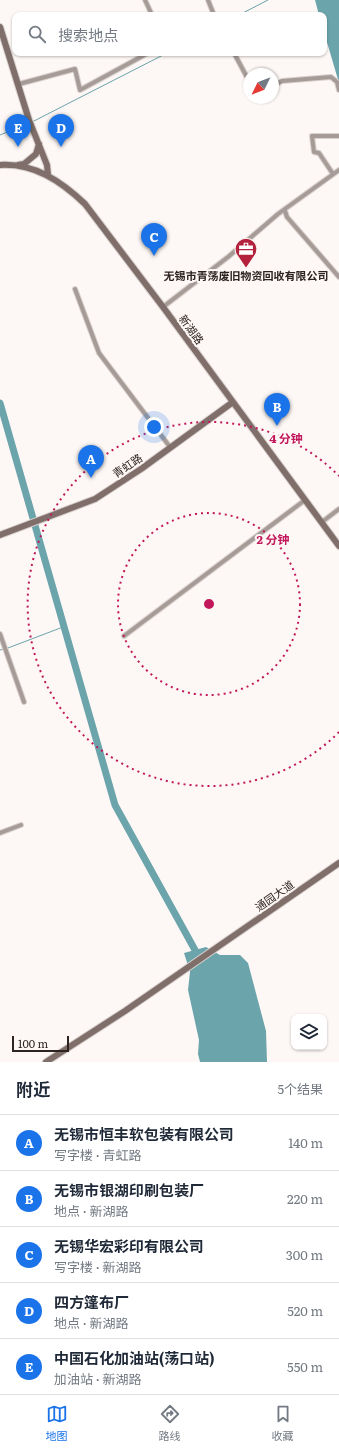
<!DOCTYPE html>
<html lang="zh">
<meta charset="utf-8">
<style>
:root{--surface:#fff;--page:#f6f6f7;--text:#1f2937;--muted:#747a83;--line:#e0e1e3;--accent:#1a73e8}
body{margin:0;font-family:Literata,"Noto Sans SC",serif;background:var(--page);color:var(--text)}
.controls{position:absolute;right:12px;bottom:12px;display:grid;overflow:hidden;border-radius:8px;box-shadow:0 1px 3px #0004}
.controls button{width:36px;height:36px;display:grid;place-items:center;padding:0;border:0;border-bottom:1px solid var(--line);background:var(--surface);color:var(--text);font:20px sans-serif}
.compass{position:absolute;left:243px;top:68px;width:36px;height:36px;border-radius:50%;background:var(--surface);box-shadow:0 1px 3px #0004;rotate:227deg}
.scale{position:absolute;left:12px;bottom:10px;width:57px;box-sizing:border-box;padding-left:4px;border:2px solid #2d231f;border-top:0;font-size:11px;line-height:14px;white-space:nowrap;color:#2d231f;-webkit-text-stroke:3px #fdf7f5;paint-order:stroke}
.you{position:absolute;left:154px;top:427px;width:14px;height:14px;margin:-10px;border:3px solid #fff;border-radius:50%;background:#1a73e8;box-shadow:0 0 0 6px #1a73e833}
.badge{display:grid;place-items:center;width:26px;height:26px;border-radius:50%;background:var(--accent);color:#fff;font-size:13px;font-weight:700}
.pin{position:absolute;translate:-50% -33px;filter:drop-shadow(0 1px 2px #0008)}
.pin::after{content:'';position:absolute;top:21px;width:14px;height:12px;background:inherit;clip-path:polygon(0 0,100% 0,50% 100%)}
.list{margin:0;padding:0;list-style:none}
h2{display:flex;justify-content:space-between;align-items:center;height:52px;margin:0;padding:0 16px;font-size:17px}
h2 small{font-size:13px;font-weight:400;color:var(--muted)}
.list li{display:grid;grid-template-columns:26px 1fr auto;gap:12px;align-items:center;box-sizing:border-box;height:56px;padding:0 16px;border-top:1px solid var(--line)}
.list b{display:block;font-size:15px;white-space:nowrap}
.list p{margin:0;font-size:13px;white-space:nowrap;color:var(--muted)}
.list em{font-size:13px;font-style:normal;color:var(--muted)}
.icon{flex:none;width:22px;height:22px;fill:none;stroke:currentColor;stroke-width:2;stroke-linecap:round;stroke-linejoin:round}
.map{position:relative;flex:none;width:339px;height:1062px;overflow:hidden}
.search{position:absolute;background:var(--surface);box-shadow:0 1px 3px #0004;left:12px;right:12px;top:12px;height:44px;display:flex;align-items:center;gap:10px;box-sizing:border-box;padding:0 14px;border-radius:8px;color:var(--muted);font-size:15px}
.sheet{height:332px;background:var(--surface)}
nav{display:flex;justify-content:space-around;align-items:center;box-sizing:border-box;height:56px;border-top:1px solid var(--line);background:var(--surface);font-size:11px;color:var(--muted)}
nav a{display:grid;justify-items:center;gap:2px}
nav .on{color:var(--accent)}
.map>svg:first-child{display:block}
.water{fill:#6ba4ab}
.lines{fill:none;stroke-linecap:round;stroke-linejoin:round}
.stream{stroke:#6ba4ab;stroke-width:1}
.river{stroke:#6ba4ab;stroke-width:7}
.street-casing{stroke:#d8d1ce;stroke-width:6}
.secondary-casing{stroke:#d8d1ce;stroke-width:8}
.street{stroke:#a69b97;stroke-width:4}
.secondary{stroke:#7f6e69;stroke-width:6}
.ring{fill:none;stroke:#c2185b;stroke-width:2;stroke-dasharray:2 4}
.labels{text-anchor:middle;dominant-baseline:central;stroke-width:4;stroke-linejoin:round;paint-order:stroke}
.poi-label{font-size:11px;font-weight:bold;fill:#2d231f;stroke:#fdf7f5}
.street-label{font-size:11px;fill:#2d231f;stroke:#fdf7f5}
.centre{fill:#c2185b;stroke:#fdf7f5;stroke-width:2}
.ring-label{font-size:12px;text-anchor:middle;font-weight:bold;fill:#c2185b;stroke:#fdf7f5;stroke-width:4;stroke-linejoin:round;paint-order:stroke}
</style>
<div class="map">
<svg width="339" height="1062" viewBox="0 0 339 1062">
<rect width="100%" height="100%" fill="#fdf7f5"/>
<!-- water -->
<path class="water" d="M315,0h24v83l-15,-51v-17h-5z
M206,947l14,8h20l8,8 18,68 1,31h-67l-2,-8 1,-14 -11,-50 2,-18 -6,-19z"/>
<g class="lines">
<!-- stream -->
<path class="stream" d="M239,15l29,-15
M32,122l135,-69
M0,135l27,-11
M8,648l55,-21
M0,650l5,-1"/>
<!-- river -->
<path class="river" d="M0,403l115,402 80,145 2,8"/>
<!-- street casing -->
<g class="street-casing">
<path id="street" d="M145,0l7,15
M208,0l6,15
M234,53l15,28
M19,84l56,-15 5,21 68,-37
M273,86l9,-5 49,-4 6,5 2,8
M333,174l-14,-21 -5,-1 -2,-16h27
M285,211l2,6 52,60
M75,289l24,64 71,94
M163,307l65,-50 50,-43 61,-44
M322,522l17,-13
M0,634l24,68
M124,636l181,-136
M0,833l21,-8"/>
</g>
<!-- secondary casing -->
<g class="secondary-casing">
<path id="secondary" d="M0,27l29,93 18,45 1,10
M0,165c34,-2 61,16 85,39l78,103 176,239
M18,165l6,-1 12,-10 3,-10
M0,535l95,-36 46,-30 92,-67
M46,1062l79,-51 214,-148"/>
</g>
<!-- street -->
<use href="#street" class="street"/>
<!-- secondary -->
<use href="#secondary" class="secondary"/>
</g>
<!-- distance rings -->
<g class="ring">
<circle cx="209" cy="604" r="91"/>
<path d="M339 732A182 182 0 1 1 339 476"/>
</g>
<!-- icons -->
<defs>
<g id="office-pin" transform="scale(1.15)"><path d="M0 17L-7.5 6A9.5 9.5 0 1 1 7.5 6Z" fill="#b4213c" stroke="#fdf7f5"/><path d="M-6-3h4V-5.5h4V-3h4V5H-6ZM-1-4.5V-3h2v-1.5ZM-6 0V1H6V0Z" fill="#fff"/></g>
</defs>
<g fill-rule="evenodd">
<use href="#office-pin" x="246" y="249"/>
</g>
<g class="labels">
<!-- poi labels -->
<g class="poi-label">
<text x="246" y="275">无锡市青荡废旧物资回收有限公司</text>
</g>
<!-- street labels -->
<g class="street-label">
<text transform="translate(192 329) rotate(54)">新湖路</text>
<text transform="translate(127 465) rotate(-34)">青虹路</text>
<text transform="translate(274 895) rotate(-35)">通园大道</text>
</g>
</g>
<circle cx="209" cy="604" r="6" class="centre"/>
<g class="ring-label">
<text x="286" y="443">4 分钟</text>
<text x="273" y="544">2 分钟</text>
</g>
</svg>
<div class="controls">
<button><svg class="icon" aria-label="layers" viewBox="0 0 24 24"><path d="M12 4l9 5-9 5-9-5zM3 14l9 5 9-5"/></svg></button>
</div>
<svg class="compass" viewBox="-18 -18 36 36"><path d="M0-13l5 13h-10z" fill="#e53935"/><path d="M0 13l5-13h-10z" fill="#747a83"/></svg>
<div class="scale">100 m</div>
<div class="you"></div>
<div class="pin badge" style="left:91px;top:478px">A</div>
<div class="pin badge" style="left:277px;top:426px">B</div>
<div class="pin badge" style="left:154px;top:256px">C</div>
<div class="pin badge" style="left:61px;top:147px">D</div>
<div class="pin badge" style="left:18px;top:147px">E</div>
<div class="search"><svg class="icon" aria-label="search" viewBox="0 0 24 24"><circle cx="10" cy="10" r="6"/><path d="M15 15l6 6"/></svg>搜索地点</div>
</div>
<section class="sheet">
<h2>附近<small>5个结果</small></h2>
<ul class="list">
<li><span class="badge">A</span><div><b>无锡市恒丰软包装有限公司</b><p>写字楼 · 青虹路</p></div><em>140 m</em></li>
<li><span class="badge">B</span><div><b>无锡市银湖印刷包装厂</b><p>地点 · 新湖路</p></div><em>220 m</em></li>
<li><span class="badge">C</span><div><b>无锡华宏彩印有限公司</b><p>写字楼 · 新湖路</p></div><em>300 m</em></li>
<li><span class="badge">D</span><div><b>四方篷布厂</b><p>地点 · 新湖路</p></div><em>520 m</em></li>
<li><span class="badge">E</span><div><b>中国石化加油站(荡口站)</b><p>加油站 · 新湖路</p></div><em>550 m</em></li>
</ul>
</section>
<nav>
<a class="on"><svg class="icon" aria-label="map" viewBox="0 0 24 24"><path d="M3 6l6-2 6 2 6-2v14l-6 2-6-2-6 2zM9 4v14M15 6v14"/></svg>地图</a>
<a><svg class="icon" aria-label="directions" viewBox="0 0 24 24"><path d="M12 3l9 9-9 9-9-9zM9 14v-3h6M13 9l2 2-2 2"/></svg>路线</a>
<a><svg class="icon" aria-label="saved" viewBox="0 0 24 24"><path d="M7 4h10v16l-5-4-5 4z"/></svg>收藏</a>
</nav>
